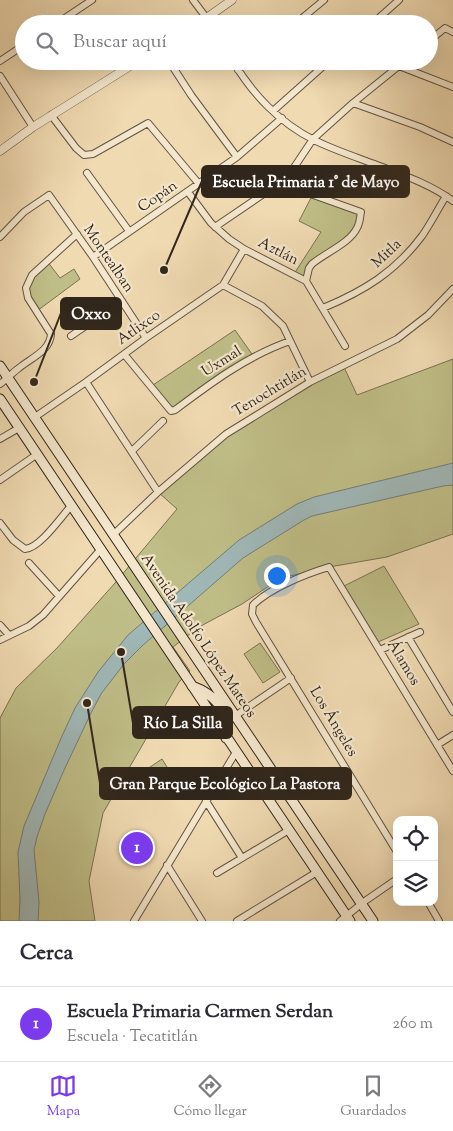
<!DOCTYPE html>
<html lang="es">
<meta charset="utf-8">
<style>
:root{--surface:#fff;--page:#f2f2f3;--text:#2b2b33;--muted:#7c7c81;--line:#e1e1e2;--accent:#7c3aed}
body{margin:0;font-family:"Sorts Mill Goudy",serif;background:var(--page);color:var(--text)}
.controls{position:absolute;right:15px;bottom:15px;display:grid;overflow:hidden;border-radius:10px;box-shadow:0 5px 20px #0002}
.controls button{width:45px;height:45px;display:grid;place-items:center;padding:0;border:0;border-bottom:1px solid var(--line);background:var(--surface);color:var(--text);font:25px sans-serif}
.you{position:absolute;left:276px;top:575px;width:18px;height:18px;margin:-12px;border:4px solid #fff;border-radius:50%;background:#1a73e8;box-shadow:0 0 0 8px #1a73e833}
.badge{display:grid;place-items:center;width:32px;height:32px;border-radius:50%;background:var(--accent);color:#fff;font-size:16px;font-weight:700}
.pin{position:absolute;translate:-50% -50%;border:2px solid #fff;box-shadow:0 1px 5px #0006}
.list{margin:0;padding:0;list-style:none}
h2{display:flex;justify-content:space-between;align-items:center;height:65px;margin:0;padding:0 20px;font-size:21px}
h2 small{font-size:16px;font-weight:400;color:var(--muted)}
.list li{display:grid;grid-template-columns:32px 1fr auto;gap:15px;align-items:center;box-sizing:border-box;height:75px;padding:0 20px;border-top:1px solid var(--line)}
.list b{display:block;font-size:19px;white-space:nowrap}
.list p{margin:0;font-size:16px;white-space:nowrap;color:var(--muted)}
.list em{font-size:16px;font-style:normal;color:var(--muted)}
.icon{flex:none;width:28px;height:28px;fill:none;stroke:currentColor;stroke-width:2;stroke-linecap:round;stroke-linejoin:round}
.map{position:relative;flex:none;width:453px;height:921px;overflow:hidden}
.search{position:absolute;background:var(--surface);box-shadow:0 5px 20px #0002;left:15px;right:15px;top:15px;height:55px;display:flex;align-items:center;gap:12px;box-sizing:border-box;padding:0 18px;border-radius:28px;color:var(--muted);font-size:19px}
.sheet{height:140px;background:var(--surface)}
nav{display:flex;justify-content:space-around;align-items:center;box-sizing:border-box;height:70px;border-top:1px solid var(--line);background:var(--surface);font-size:14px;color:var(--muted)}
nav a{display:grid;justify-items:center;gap:2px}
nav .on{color:var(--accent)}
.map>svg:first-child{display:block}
.green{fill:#c0be88;stroke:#787252}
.water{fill:#a0b8b8;stroke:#737e79}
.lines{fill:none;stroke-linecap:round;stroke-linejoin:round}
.minor-casing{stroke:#605341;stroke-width:8}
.tertiary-casing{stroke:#605341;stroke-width:9}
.secondary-casing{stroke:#30261b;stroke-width:11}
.minor{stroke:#f5e7cd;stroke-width:6}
.tertiary{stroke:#f5e7cd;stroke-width:8}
.secondary{stroke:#f5e7cd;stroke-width:9}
.labels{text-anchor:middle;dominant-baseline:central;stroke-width:4.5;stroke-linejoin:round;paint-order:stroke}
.street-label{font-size:15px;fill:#30261b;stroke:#f5e7cd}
.leader{fill:none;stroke:#30261b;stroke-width:2}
.callout-dot{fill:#30261b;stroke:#f5e7cd;stroke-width:2}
.callout{fill:#30261b;stroke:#30261b;stroke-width:2}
.callout-label{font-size:16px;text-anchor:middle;font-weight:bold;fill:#fff}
</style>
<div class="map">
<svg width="453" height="921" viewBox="0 0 453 921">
<rect width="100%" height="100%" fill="#f0dab2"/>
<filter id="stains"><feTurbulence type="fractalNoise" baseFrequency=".004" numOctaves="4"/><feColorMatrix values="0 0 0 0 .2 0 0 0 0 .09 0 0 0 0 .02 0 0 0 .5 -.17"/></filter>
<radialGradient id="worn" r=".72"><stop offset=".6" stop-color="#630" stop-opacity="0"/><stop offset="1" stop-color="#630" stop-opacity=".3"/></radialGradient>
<!-- green -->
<path class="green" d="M313,194l48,18 -6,20 -43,32 -6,17 -12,-7 27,-42 -22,-11z
M47,261l13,17 14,-9 6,10 -43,32 -9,-13v-16z
M235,330l19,27 -79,53 -25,-23z
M453,359v175l-66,23 -58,10 -48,11 -39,26 -43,23 -26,20 17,24 -11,11 -76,131 -14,68 6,40h-95v-203l16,-30 41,-40 58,-65 62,-74 -19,-17 53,-46 132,-81 14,30z
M384,566l35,58 -41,18 -34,-56z
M260,643l20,29 -17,11 -19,-29z
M162,759l19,30 -15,10 -19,-30z"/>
<!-- water -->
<path class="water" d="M453,463v22l-10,1 -131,30 -8,4 -61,38 -101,88 -18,18 -23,30 -10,19 -26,55 -20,46 -8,23 -3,13 5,52 -1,19h-19l1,-22 -2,-47 6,-26 38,-90 13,-28 23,-36 30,-37 111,-95 58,-36 17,-7z"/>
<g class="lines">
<!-- minor casing -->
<g class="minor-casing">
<path id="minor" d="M193,0l18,24
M56,24l36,-24
M295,24l29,-24
M372,24l27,-24
M429,41l16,-13 8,4
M0,61l24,-16
M169,61l22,34 46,62
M233,61c19,33 47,62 81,79 20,10 42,17 63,25 26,10 53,19 76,36
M399,66l54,21
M238,70l11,-9
M0,76l33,51
M353,103l67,24 33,15
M273,111l56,-50
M51,115l25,33 8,7 9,-1 55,-31 51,61
M87,173l42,58
M287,178l18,14 56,20c-1,5 -1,11 -4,16 -7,15 -32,25 -45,36l-3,4 -3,13
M188,192l23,31 18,16 15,10 62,32 39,65
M215,227l72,-49 26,-39 40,-36 52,-42
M0,237l24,-25 25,-17 44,62 53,81
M93,257l144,-100 45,-39
M223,285l39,21 21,20 27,56
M323,308c41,-17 72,-36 99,-72 9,-13 16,-27 24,-40
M71,336l51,-35
M124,354l47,57 4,-1c36,-27 72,-54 115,-69
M86,382l72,110
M0,384c7,-5 12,-11 19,-16 12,-10 31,-17 32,-34l-23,-36 -2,-10 6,-13 45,-41
M35,417l51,-35 60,-44 77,-53 21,-36
M0,439l19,-11
M132,451l31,-30
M0,480l36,-25
M0,523l13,17 12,9c15,-1 36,-32 46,-43
M113,535l45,-43 68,-58 84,-52 87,-43 31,-24 25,-26
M29,563l30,33
M0,625l9,10
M408,637l45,75
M0,640l29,-14 14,-11 58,-66
M380,650l40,-18
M235,716l56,-38
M437,745l16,-10
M206,801l36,57
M397,852l-141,-230 -4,-8 1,-9c17,-17 53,-31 76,-38l124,204
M167,865l35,56
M217,873l72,-43
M428,902l11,19
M134,921l102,-169
M237,921l80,-49
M340,921l25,-20 32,-22"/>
</g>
<!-- tertiary casing -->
<g class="tertiary-casing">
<path id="tertiary" d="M198,24l34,-24
M0,151l33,-24 105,-66"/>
</g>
<!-- secondary casing -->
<g class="secondary-casing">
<path id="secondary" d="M0,366l373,555
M0,399l350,522
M192,686c24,9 38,25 34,52"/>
</g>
<!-- minor -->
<use href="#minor" class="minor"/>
<!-- tertiary -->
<use href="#tertiary" class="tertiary"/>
<!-- secondary -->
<use href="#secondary" class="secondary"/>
</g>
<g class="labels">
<!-- street labels -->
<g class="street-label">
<text transform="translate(158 197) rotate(-34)">Copán</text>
<text transform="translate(278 252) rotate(27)">Aztlán</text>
<text transform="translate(387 254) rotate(-43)">Mitla</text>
<text transform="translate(108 259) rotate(56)">Montealban</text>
<text transform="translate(139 328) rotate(-35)">Atlixco</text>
<text transform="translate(222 362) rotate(-32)">Uxmal</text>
<text transform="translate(270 392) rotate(-31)">Tenochtitlán</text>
<text transform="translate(198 636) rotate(56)">Avenida Adolfo López Mateos</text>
<text transform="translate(403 663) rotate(59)">Álamos</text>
<text transform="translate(333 722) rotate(59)">Los Ángeles</text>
</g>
</g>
<!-- callouts -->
<path class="leader" d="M164 270L202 181M34 382L61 313M121 652L133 723M87 703L100 783"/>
<g class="callout-dot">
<circle cx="164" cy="270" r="5"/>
<circle cx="34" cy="382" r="5"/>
<circle cx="121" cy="652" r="5"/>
<circle cx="87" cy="703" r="5"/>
</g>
<g class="callout">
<rect x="202" y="166" width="207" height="31" rx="5"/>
<rect x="61" y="298" width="60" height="31" rx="5"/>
<rect x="133" y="707" width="99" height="31" rx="5"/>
<rect x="100" y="768" width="251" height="31" rx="5"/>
</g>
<g class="callout-label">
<text x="306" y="187">Escuela Primaria 1° de Mayo</text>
<text x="91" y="319">Oxxo</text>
<text x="183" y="728">Río La Silla</text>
<text x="225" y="789">Gran Parque Ecológico La Pastora</text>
</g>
<rect width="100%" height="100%" filter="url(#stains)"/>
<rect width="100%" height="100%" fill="url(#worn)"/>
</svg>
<div class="controls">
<button><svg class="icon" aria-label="locate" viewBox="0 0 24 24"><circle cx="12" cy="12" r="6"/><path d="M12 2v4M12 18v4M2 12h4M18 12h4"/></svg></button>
<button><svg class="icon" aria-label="layers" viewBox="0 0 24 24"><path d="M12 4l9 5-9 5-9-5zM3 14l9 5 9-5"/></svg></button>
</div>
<div class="you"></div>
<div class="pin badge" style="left:137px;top:848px">1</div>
<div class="search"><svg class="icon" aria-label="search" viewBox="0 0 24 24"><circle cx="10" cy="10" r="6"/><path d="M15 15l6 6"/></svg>Buscar aquí</div>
</div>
<section class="sheet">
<h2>Cerca<small></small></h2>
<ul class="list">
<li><span class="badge">1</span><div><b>Escuela Primaria Carmen Serdan</b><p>Escuela · Tecatitlán</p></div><em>260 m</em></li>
</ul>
</section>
<nav>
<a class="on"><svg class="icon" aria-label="map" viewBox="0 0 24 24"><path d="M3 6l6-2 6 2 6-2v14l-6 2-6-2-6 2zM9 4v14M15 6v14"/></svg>Mapa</a>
<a><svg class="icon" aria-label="directions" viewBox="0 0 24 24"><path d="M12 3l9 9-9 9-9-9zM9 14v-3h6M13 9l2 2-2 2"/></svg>Cómo llegar</a>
<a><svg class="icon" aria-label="saved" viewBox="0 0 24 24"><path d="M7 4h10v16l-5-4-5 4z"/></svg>Guardados</a>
</nav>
